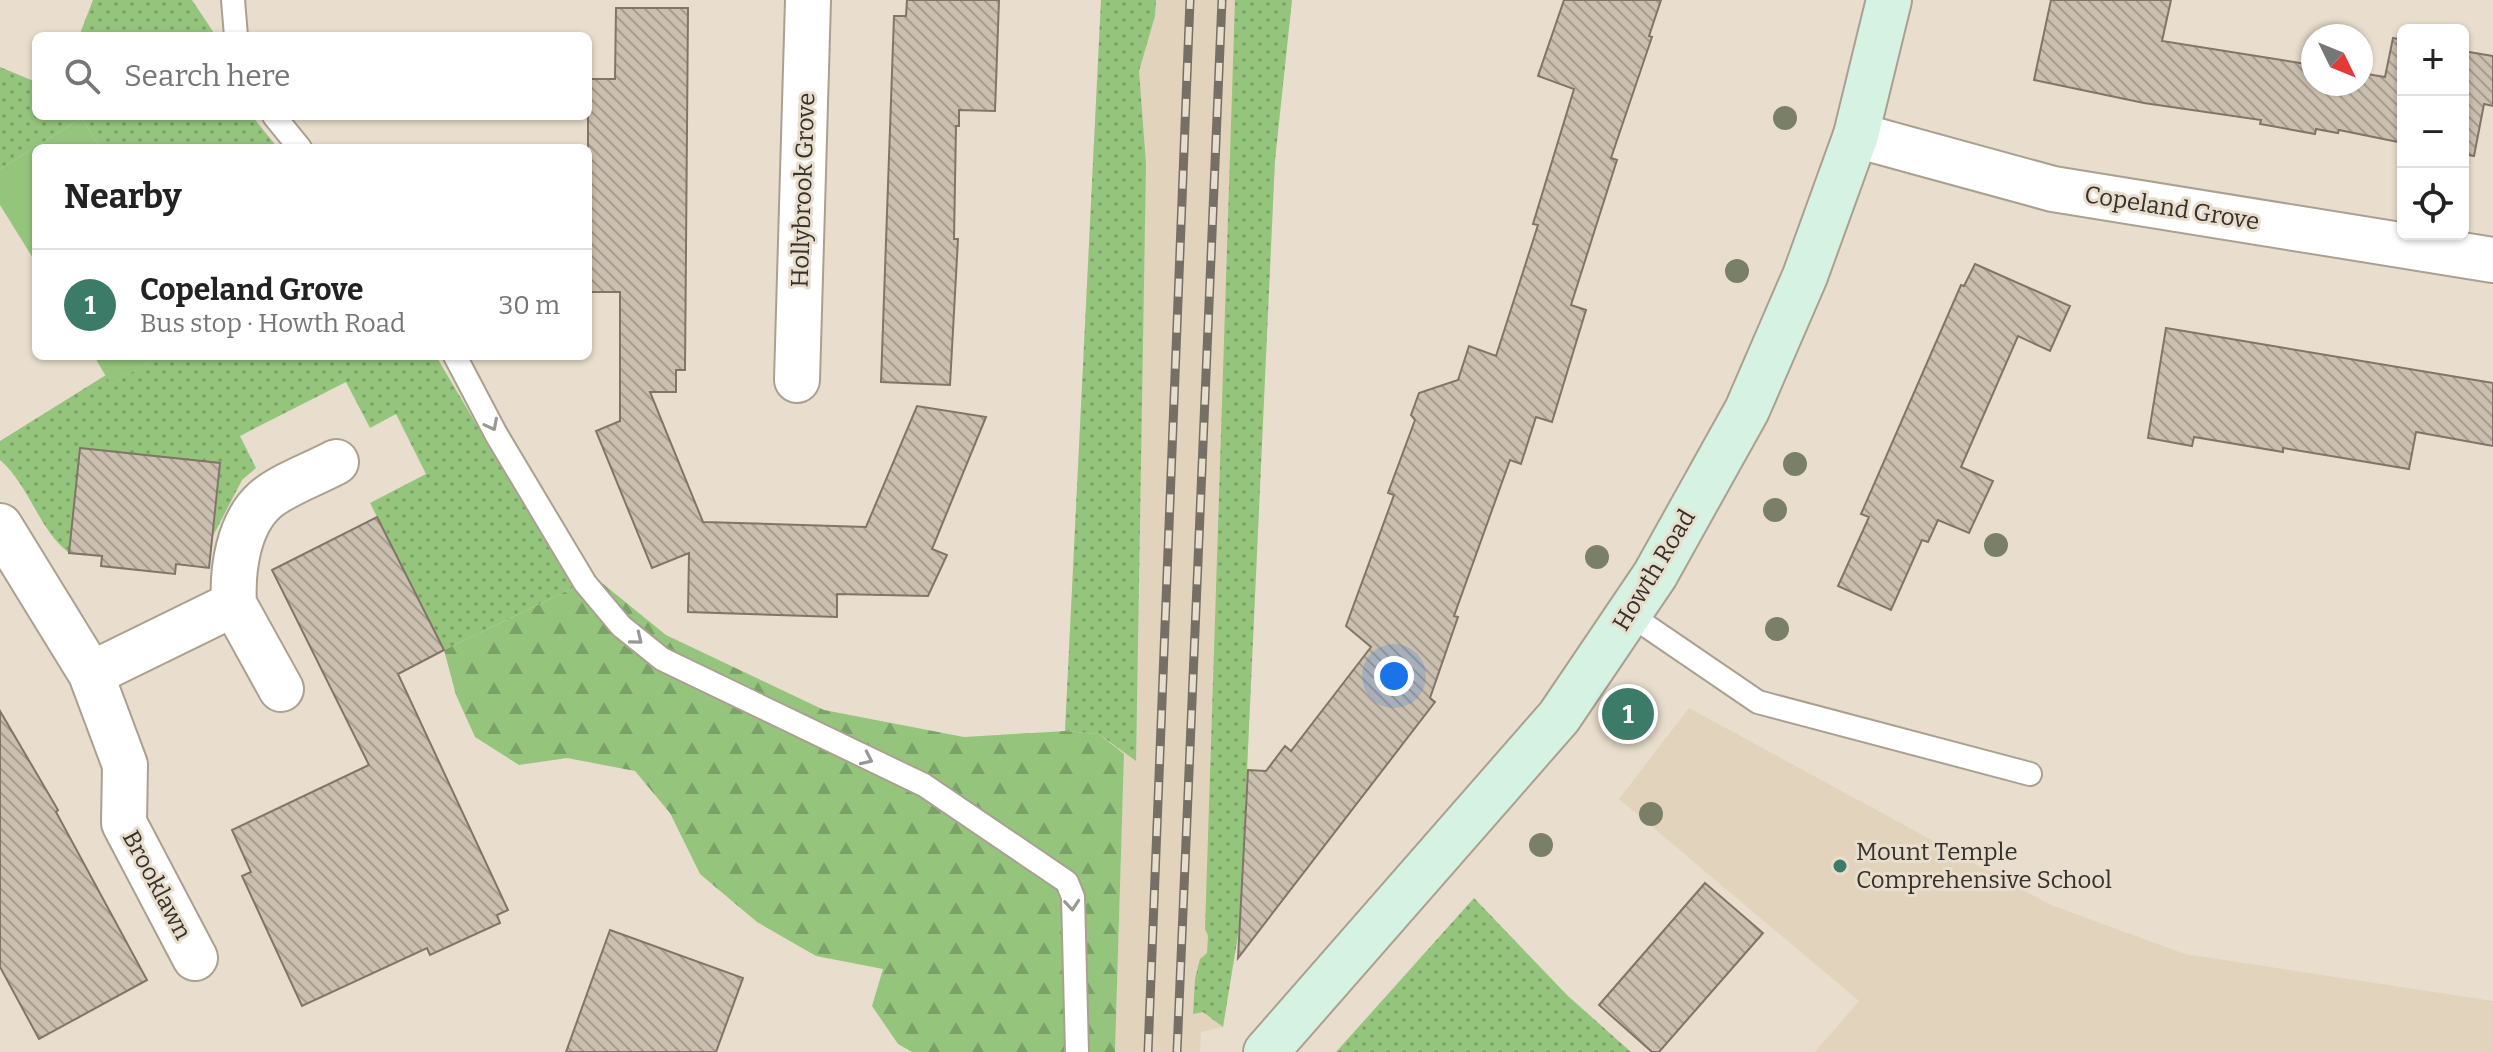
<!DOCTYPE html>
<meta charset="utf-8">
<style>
:root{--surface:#fff;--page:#f6f6f6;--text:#222;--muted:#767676;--line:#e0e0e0;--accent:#3b7b68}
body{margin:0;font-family:Bitter,serif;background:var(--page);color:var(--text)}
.controls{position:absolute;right:24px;top:24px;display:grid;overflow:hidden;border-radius:12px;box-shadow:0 2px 6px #0004}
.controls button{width:72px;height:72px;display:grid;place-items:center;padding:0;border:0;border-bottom:2px solid var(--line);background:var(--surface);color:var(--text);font:40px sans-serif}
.compass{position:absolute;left:2301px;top:24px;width:72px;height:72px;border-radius:50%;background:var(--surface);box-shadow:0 2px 6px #0004;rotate:133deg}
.you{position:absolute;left:1394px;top:676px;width:28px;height:28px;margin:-20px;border:6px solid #fff;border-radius:50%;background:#1a73e8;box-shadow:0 0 0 12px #1a73e833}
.badge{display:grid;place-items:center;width:52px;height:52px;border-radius:50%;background:var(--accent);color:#fff;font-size:26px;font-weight:700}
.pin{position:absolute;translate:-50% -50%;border:4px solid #fff;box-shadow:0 2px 8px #0006}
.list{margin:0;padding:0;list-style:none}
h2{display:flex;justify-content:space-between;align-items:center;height:104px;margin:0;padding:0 32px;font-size:34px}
h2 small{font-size:26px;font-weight:400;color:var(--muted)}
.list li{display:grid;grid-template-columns:52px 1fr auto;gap:24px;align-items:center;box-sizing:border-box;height:112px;padding:0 32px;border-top:2px solid var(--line)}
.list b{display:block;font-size:30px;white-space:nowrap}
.list p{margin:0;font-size:26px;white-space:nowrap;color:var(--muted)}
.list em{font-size:26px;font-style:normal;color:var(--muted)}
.icon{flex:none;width:44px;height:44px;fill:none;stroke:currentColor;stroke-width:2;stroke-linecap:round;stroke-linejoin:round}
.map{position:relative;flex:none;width:2493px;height:1052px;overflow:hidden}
.search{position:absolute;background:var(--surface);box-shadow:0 2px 6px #0004;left:32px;top:32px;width:560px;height:88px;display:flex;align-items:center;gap:20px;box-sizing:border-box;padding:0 28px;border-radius:12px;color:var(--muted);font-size:30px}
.panel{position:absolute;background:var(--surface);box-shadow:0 2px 6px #0004;left:32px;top:144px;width:560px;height:216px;border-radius:12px}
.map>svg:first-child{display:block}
.built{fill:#e1d3bc}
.grass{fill:url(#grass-dots)}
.forest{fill:url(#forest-firs)}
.garden{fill:#95c57d}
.building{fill:url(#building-back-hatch);stroke:#807567;stroke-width:2}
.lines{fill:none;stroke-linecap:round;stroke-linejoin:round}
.service-casing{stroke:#aaa090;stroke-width:26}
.minor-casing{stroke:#aaa090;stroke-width:48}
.secondary-casing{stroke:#aaa090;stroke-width:48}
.service{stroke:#fff;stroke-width:22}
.minor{stroke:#fff;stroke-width:44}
.secondary{stroke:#d5f2e2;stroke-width:44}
.rail-casing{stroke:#756f65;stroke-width:9}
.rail{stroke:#e9decd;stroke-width:6;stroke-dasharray:18;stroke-linecap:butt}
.tree{fill:#7a8067}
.oneway{stroke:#9a9895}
.poi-dot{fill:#3b7b68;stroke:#e9decd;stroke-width:3}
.labels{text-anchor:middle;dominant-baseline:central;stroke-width:6;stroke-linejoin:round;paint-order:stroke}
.street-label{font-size:24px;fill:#35312b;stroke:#e9decd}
.poi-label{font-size:24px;fill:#35312b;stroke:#e9decd;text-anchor:start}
</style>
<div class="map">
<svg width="2493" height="1052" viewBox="0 0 2493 1052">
<defs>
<pattern id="grass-dots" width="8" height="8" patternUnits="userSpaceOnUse" patternTransform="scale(2)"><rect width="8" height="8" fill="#95c57d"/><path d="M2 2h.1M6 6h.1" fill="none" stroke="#7aa167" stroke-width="1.8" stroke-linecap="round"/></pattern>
<pattern id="forest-firs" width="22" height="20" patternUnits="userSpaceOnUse" patternTransform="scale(2)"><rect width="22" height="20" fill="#95c57d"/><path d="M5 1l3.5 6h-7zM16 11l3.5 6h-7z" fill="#7aa167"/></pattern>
<pattern id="building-back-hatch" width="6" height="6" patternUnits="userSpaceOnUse" patternTransform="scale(2)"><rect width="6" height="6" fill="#cbbfaf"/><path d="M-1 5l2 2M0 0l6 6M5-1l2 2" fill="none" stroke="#a69c8f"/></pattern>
</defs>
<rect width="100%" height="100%" fill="#e9decd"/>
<!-- built -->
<path class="built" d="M1101,0h191l-17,160 -35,763 -17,104 -22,5 -1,20h-85l9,-298 -25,-20 -34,-3z
M1689,708l362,197 134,49 308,47v51h-678l44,-51 -240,-202z"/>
<!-- grass -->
<path class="grass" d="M93,0h99l24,36h-137z
M1101,0h55l-1,16 -16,55 7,93 -10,597 -37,-27 -34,-3z
M1235,0h57l-17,160 -35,763 -17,104 -20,-15 -10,2 2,-35 5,-20 7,-6 1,-17 -3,-7z
M0,67l36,15v34h216l26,32h-178l-18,-30 -82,51z
M158,356h278l137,232 -129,62 -74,-147 56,-29 -30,-60 -26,14 -24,-46 -106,54 16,32 -14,12 -29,56 7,-73 -139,-15 -12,105c-31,-24 -39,-67 -69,-93v-19l106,-66 6,9z
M1474,898l94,98 63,56h-295z"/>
<!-- forest -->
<path class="forest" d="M597,579l69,56 158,75 140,27 101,-6 34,3 25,20 -9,298h-203l-14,-8 -26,-38 11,-37 -67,-13 -59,-34 -57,-48 -30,-61 -35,-42 -68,-13 -48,7 -44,-28 -19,-42 -12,-45 129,-62z"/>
<!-- garden -->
<path class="garden" d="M82,118l18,30h-64v115l-36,-58v-36z
M94,356h64l-47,29z"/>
<!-- building -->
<path class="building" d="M907,0h92l-4,111 -36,-1v16h-3l-2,113h4l-8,146 -69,-3 13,-366h12z
M1564,0h97l-12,36 3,1 -41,121 6,2 -46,145 15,5 -34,112 -16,-5 -15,47 -11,-4 -56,156 4,1 -28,81 5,4 -197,256 10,-188 18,1 19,-25 6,5 80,-104 -25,-21 48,-131 -6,-2 27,-73 -4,-5 8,-22 39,-13 11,-34 27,10 42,-131 -5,-1 41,-135 -36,-13z
M2051,0h120l-9,41 151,24v19h48v-11l24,4 8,-39 10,2v103l-64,-13 -1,3 -22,-4 -1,5 -55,-10 1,-4 -117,-17 -110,-23z
M616,8h72l-3,362h-9v22h-26l53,130 163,5 51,-121 69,11 -54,132 15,6 -19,41 -91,-2v23l-149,-5 1,-59 -37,15 -56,-137 24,-10v-129h-32v-213h27z
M2463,51l30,5v50l-9,-2 -10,52 -11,-2z
M1975,264l95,42 -20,45 -32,-15 -57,131 32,14 -24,52 -31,-13 -10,22 -6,-2 -31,70 -53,-24 31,-69 -8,-3 100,-229 3,1z
M2166,328l327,55v63l-77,-14 -7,37 -126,-21v4l-89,-15 -2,9 -44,-8z
M80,448l140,15 -11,105 -33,-4 -1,10 -74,-8 1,-10 -33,-3z
M377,517l67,133 -46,24 110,236 -11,5 3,8 -70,32 -3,-7 -125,58 -60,-130 9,-4 -19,-42 137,-65 -97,-195z
M0,711l58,99 -2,2 91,168 -108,59 -39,-72z
M1705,883l58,50 -104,119h-7l-53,-47z
M610,930l133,48 -27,74h-150z"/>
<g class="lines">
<!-- service casing -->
<g class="service-casing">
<path id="service" d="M233,0l3,36
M274,116l26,32
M455,356l41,78 89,149 36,43 41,33 262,126 143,97 6,15 4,155
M1629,614l129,88 272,72"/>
</g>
<!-- minor casing -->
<g class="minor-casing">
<path id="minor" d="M1856,135l197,54 440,71
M797,380l11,-380
M0,526l91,148 34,91 -1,58 71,135
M234,604l47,85
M91,674l143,-70c-2,-34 4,-80 31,-104 17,-15 51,-27 71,-38"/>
</g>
<!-- secondary casing -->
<g class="secondary-casing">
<path id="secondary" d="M1266,1052l293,-335 96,-142 92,-165 58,-134 51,-141 33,-135"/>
</g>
<!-- service -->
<use href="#service" class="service"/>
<!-- minor -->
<use href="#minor" class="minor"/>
<!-- secondary -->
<use href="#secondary" class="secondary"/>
<!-- rail casing -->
<g class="rail-casing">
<path id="rail" d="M1148,1052l42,-1052
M1177,1052l45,-1052"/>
</g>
<!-- rail -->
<use href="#rail" class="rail"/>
</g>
<!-- trees -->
<g class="tree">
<circle cx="1785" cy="118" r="12"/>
<circle cx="1737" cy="271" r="12"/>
<circle cx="1795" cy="464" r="12"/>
<circle cx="1775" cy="510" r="12"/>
<circle cx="1996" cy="545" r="12"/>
<circle cx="1597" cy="557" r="12"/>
<circle cx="1777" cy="629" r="12"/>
<circle cx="1651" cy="814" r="12"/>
<circle cx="1541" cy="845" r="12"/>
</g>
<!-- one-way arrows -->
<defs><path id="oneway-chevron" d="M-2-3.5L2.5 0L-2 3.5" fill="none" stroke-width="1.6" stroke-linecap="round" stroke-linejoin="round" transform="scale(2)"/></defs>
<g class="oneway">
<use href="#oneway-chevron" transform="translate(492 425) rotate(63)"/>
<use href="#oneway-chevron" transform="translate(637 639) rotate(39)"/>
<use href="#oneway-chevron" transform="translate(867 759) rotate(25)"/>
<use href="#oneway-chevron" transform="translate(1072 905) rotate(85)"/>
</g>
<!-- markers -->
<circle class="poi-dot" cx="1840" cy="866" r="8"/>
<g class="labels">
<!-- street labels -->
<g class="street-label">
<text transform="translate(803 190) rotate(-88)">Hollybrook Grove</text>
<text transform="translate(2172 208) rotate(9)">Copeland Grove</text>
<text transform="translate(1654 570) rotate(-59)">Howth Road</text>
<text transform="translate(157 885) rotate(62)">Brooklawn</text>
</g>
<!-- poi labels -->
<g class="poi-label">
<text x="1856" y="852">Mount Temple<tspan x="1856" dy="28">Comprehensive School</tspan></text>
</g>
</g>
</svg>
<div class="controls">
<button>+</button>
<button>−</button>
<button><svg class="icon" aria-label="locate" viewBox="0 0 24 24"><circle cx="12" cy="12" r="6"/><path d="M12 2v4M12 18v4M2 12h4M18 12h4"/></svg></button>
</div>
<svg class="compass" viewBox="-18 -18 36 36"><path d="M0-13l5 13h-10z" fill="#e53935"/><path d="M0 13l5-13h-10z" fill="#767676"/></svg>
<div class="you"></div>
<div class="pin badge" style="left:1628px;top:714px">1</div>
<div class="search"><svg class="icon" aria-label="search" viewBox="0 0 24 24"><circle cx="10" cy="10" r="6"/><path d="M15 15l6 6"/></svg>Search here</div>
<section class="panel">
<h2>Nearby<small></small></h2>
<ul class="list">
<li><span class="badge">1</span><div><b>Copeland Grove</b><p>Bus stop · Howth Road</p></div><em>30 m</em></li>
</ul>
</section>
</div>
